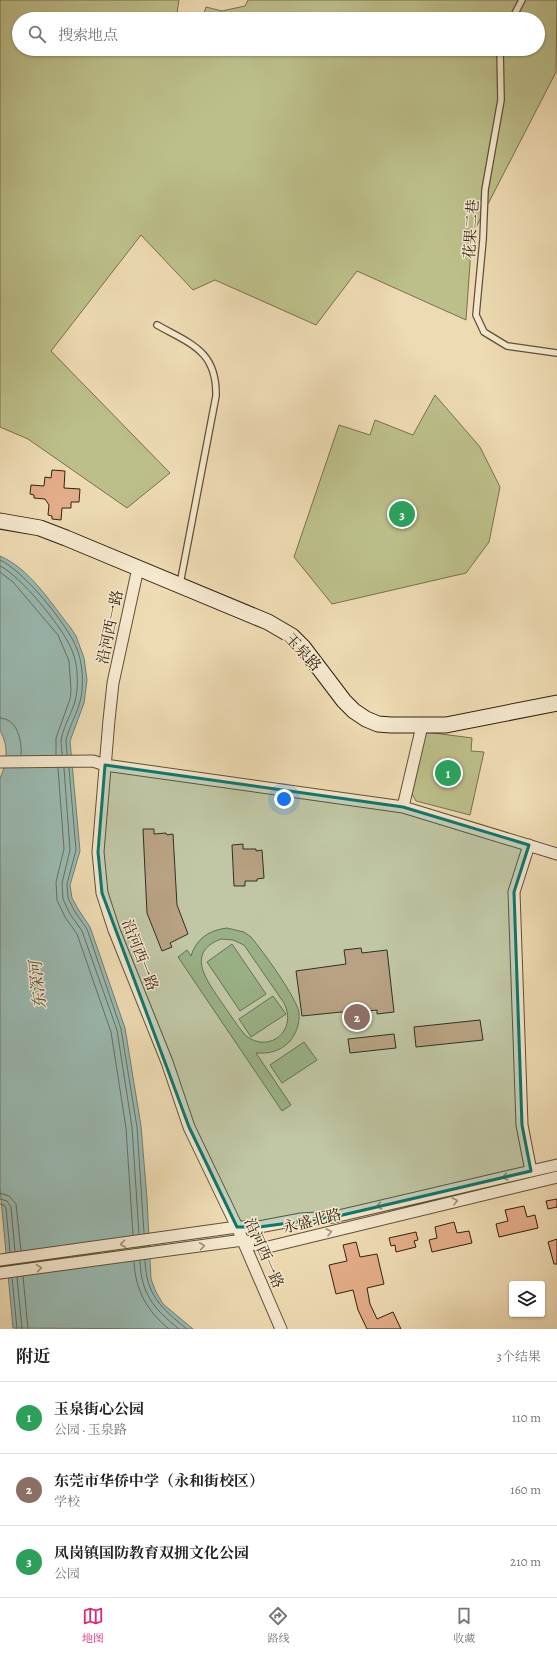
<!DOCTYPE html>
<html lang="zh">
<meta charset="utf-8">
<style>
:root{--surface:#fff;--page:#f2f2f2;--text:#202124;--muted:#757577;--line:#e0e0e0;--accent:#db2777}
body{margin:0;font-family:Alegreya,"Noto Serif SC",serif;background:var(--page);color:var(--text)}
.controls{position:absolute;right:12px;bottom:12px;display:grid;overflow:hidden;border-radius:4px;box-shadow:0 1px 3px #0004}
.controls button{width:36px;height:36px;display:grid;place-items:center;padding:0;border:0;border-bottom:1px solid var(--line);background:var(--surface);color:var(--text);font:20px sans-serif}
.you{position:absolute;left:284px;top:799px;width:14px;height:14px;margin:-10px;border:3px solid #fff;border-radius:50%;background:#1a73e8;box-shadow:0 0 0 6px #1a73e833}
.badge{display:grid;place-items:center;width:26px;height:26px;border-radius:50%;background:var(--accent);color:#fff;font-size:13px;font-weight:700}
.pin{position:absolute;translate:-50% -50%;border:2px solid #fff;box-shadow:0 1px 4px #0006}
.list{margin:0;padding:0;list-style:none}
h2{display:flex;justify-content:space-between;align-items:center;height:52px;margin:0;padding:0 16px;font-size:17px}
h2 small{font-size:13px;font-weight:400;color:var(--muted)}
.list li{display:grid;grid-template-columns:26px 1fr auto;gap:12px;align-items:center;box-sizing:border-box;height:72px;padding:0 16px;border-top:1px solid var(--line)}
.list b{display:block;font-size:15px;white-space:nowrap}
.list p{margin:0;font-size:13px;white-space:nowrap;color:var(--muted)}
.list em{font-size:13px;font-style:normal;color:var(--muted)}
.icon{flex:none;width:22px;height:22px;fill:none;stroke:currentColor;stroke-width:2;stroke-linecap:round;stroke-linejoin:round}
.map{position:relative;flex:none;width:557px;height:1329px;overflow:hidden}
.search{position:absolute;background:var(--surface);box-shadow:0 1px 3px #0004;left:12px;right:12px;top:12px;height:44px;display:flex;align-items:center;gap:10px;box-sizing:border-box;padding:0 14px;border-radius:22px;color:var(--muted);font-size:15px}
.sheet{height:268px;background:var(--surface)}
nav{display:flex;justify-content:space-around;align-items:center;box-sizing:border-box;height:56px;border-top:1px solid var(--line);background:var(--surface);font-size:11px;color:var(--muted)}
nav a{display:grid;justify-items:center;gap:2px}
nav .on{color:var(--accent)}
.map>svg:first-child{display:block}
.green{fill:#bcbf8a;stroke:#78704c;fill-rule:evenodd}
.water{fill:#9abab2;stroke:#717d70}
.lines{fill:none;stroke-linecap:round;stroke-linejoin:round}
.shore{stroke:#676e60;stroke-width:1}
.building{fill:#e3ad89;stroke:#34210e}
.lane-casing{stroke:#625037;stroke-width:8}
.street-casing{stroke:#625037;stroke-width:13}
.secondary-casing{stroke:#34210e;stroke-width:17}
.lane{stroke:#f4e8ce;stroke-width:5.5}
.street{stroke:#f4e8ce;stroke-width:11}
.secondary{stroke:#f4e8ce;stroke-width:15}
.oneway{stroke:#9e8e78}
.marked{fill:#0f766e;fill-opacity:0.2;stroke:#0f766e;stroke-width:3;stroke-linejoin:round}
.labels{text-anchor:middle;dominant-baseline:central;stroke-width:3;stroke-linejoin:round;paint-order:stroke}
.street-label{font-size:15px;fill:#34210e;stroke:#f4e8ce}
.water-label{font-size:16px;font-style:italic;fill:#534f3f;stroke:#f4e8ce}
</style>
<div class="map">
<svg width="557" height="1329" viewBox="0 0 557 1329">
<rect width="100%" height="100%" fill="#eedbb3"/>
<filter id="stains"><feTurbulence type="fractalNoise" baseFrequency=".005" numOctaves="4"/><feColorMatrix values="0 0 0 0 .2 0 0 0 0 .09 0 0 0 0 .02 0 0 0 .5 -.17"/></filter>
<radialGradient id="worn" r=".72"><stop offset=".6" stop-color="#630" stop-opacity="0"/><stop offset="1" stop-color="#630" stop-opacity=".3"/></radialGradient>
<!-- green -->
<path class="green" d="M0,0h179l-3,19h-157v30h519v-30h-336l4,-12 16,4 23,-5 3,-6h309l-1,72 -84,163 -6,85 -109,-49 -41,54 -101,-45 -22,10 -52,-55 -90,116 119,122 -43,35 -99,-69 -28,-12z
M435,395l45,52 20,40 -11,55 -23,31 -134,31 -38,-47 45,-132 31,10 5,-15 38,15z
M426,732l46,6 -1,13 13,1 -14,63 -54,-14 -4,-7z
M227,928l17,4 7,5c11,13 46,61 48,76 1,10 -3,21 -9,28 -9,10 -21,13 -34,12l35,52 -9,6 -104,-154 9,-7 4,6c5,-17 18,-26 36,-28zM221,939l12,1 11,5 40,58c14,27 -14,51 -38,33 -9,-10 -16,-22 -24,-33 -14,-21 -38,-50 -1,-64z
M232,944l34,50 -26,17 -33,-49z
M273,996l13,18 -35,23 -12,-18z
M304,1042l13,18 -35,23 -12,-18z"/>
<!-- water -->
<path class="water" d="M0,556c30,13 50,46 70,71l6,9 8,22 3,22 -3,23 -14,38 10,110 -10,34 2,13 6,11 12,18 35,101 16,98 6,73 4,80 5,13 7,12 30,25 -180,-1 -13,-140v-410c7,-14 9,-33 0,-47z"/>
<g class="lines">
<!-- shore -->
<path class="shore" d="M0,560c23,10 68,65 77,89 5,13 6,27 5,41 -1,18 -12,33 -16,50 0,4 1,10 1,15
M0,566c20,9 63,62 71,82 6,13 7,28 6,42 -1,18 -13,33 -16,50 0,4 1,10 1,15
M0,572l13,10 45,53 11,26 2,29 -1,9 -14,39v17
M0,718c18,1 22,23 21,37
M58,768l6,81 -8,33 1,18 8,17 12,17 34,98 15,96 7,107
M64,768l6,82 -8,33 1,16 7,15 12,17 35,99 15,97 7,107
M69,768l7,82 -9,34 1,14 7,14 12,17 34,100 16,98 7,106
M0,1193l9,3 7,8 5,47
M0,1199l7,2 4,6 4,44
M0,1204l4,1 2,3 4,44
M145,1260c1,35 16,48 42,69
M134,1261c1,29 13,50 35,68
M140,1261c1,33 14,48 39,68
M23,1276l5,53
M17,1277l5,52
M12,1278l5,51"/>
</g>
<!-- building -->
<path class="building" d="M52,470l13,1 -1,17 16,1 -1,13h-8v6h-9l-1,12 -9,-1v-3l-4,-1 1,-10 -4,-6 -11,-1v-3l-4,-1 1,-9 13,1 1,-9 6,1z
M143,829h11v5l12,-1 1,2 6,-1 4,71 11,29 -18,9 2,4 -10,4 -15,-38z
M243,844v5h13v2l6,-1 2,28 -7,1v2h-12v5h-11l-2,-41z
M361,948l1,5 25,-3 7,62 -17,2v-4l-26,3v-2l-49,5 -6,-45 50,-7 -2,-14z
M480,1020l3,20 -67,7 -2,-20z
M394,1034l2,14 -46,5 -2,-14z
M557,1199v8l-9,2 -2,-8z
M524,1206l3,11 8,-2 3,13 -39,9 -3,-13 12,-3 -3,-11z
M454,1222l3,11 12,-2 3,12 -40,9 -3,-12 8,-2 -2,-11z
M416,1232l2,8 -4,1 2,6 -20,5 -1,-7 -4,1 -2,-8z
M557,1239v25h-3l-6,-22z
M356,1242l4,15 17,-3 7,30 -17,4 3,16 7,15 16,-7 8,17h-34l-9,-19 -5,-20 -17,4 -7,-29 18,-4 -4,-16z"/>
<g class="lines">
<!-- lane casing -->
<g class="lane-casing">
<path id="lane" d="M512,19l10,-19
M500,49l1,51 -16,90 -2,50 -7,75 8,17 23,14 50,7
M157,325c34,19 60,26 59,71l-36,188"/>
</g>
<!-- street casing -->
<g class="street-casing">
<path id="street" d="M138,568l-25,115 -4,37 -11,132 4,41 12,37 53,132 22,65 48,100 44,102
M0,762l93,-1 12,4 298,42 154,47
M403,807l19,-81
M529,845l-15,47 8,233 9,46
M0,1260l237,-33h22l42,-8 33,-2 223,-52
M0,1273l243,-33 21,8 293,-71"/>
</g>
<!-- secondary casing -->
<g class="secondary-casing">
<path id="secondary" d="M0,521l40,7 26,10 202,84 24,14 11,11 41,54 10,10 12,8 12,5 13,1h55l111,-22"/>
</g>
<!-- lane -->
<use href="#lane" class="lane"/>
<!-- street -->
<use href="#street" class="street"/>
<!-- secondary -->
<use href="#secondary" class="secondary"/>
</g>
<!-- one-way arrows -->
<defs><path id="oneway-chevron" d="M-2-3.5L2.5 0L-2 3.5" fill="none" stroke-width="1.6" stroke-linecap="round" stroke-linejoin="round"/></defs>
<g class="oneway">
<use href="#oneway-chevron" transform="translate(505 1177) rotate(167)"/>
<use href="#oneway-chevron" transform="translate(455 1201) rotate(-14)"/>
<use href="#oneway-chevron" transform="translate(379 1206) rotate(167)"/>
<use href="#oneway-chevron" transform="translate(329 1232) rotate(-14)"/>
<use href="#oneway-chevron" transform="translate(123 1244) rotate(172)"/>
<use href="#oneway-chevron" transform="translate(202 1246) rotate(-8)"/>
<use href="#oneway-chevron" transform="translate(39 1268) rotate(-8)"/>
</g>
<!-- marked area -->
<path class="marked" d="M105,765l298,42 126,38 -15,47 8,233 9,46 -197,46 -75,10h-22l-48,-100 -87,-234 -4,-41z"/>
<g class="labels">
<!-- street labels -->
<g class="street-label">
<text transform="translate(471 229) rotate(-86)">花果二巷</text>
<text transform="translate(110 627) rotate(-78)">沿河西一路</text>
<text transform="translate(303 652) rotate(47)">玉泉路</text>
<text transform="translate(140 955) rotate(69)">沿河西一路</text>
<text transform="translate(312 1221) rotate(-14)">永盛北路</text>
<text transform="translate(264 1253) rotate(66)">沿河西一路</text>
</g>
<!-- water labels -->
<g class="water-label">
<text transform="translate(38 985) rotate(-96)">东深河</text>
</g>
</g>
<rect width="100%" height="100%" filter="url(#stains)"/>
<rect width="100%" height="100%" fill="url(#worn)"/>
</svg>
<div class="controls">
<button><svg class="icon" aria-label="layers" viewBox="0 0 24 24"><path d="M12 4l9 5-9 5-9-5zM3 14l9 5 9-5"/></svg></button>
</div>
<div class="you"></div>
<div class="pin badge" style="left:448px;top:773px;background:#2e9e5b">1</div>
<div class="pin badge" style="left:357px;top:1017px;background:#8d6e63">2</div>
<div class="pin badge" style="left:402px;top:514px;background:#2e9e5b">3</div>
<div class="search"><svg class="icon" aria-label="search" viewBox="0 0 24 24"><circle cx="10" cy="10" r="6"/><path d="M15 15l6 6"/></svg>搜索地点</div>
</div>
<section class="sheet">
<h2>附近<small>3个结果</small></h2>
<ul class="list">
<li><span class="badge" style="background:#2e9e5b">1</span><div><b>玉泉街心公园</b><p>公园 · 玉泉路</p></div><em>110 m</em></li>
<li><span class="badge" style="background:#8d6e63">2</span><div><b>东莞市华侨中学（永和街校区）</b><p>学校</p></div><em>160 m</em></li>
<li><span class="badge" style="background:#2e9e5b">3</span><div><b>凤岗镇国防教育双拥文化公园</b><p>公园</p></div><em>210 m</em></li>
</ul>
</section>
<nav>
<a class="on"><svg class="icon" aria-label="map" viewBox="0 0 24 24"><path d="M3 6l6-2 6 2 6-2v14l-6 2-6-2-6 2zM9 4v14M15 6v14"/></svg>地图</a>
<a><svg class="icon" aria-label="directions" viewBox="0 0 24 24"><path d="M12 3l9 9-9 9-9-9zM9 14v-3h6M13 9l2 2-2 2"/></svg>路线</a>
<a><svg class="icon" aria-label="saved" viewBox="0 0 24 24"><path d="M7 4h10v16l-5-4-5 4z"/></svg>收藏</a>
</nav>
